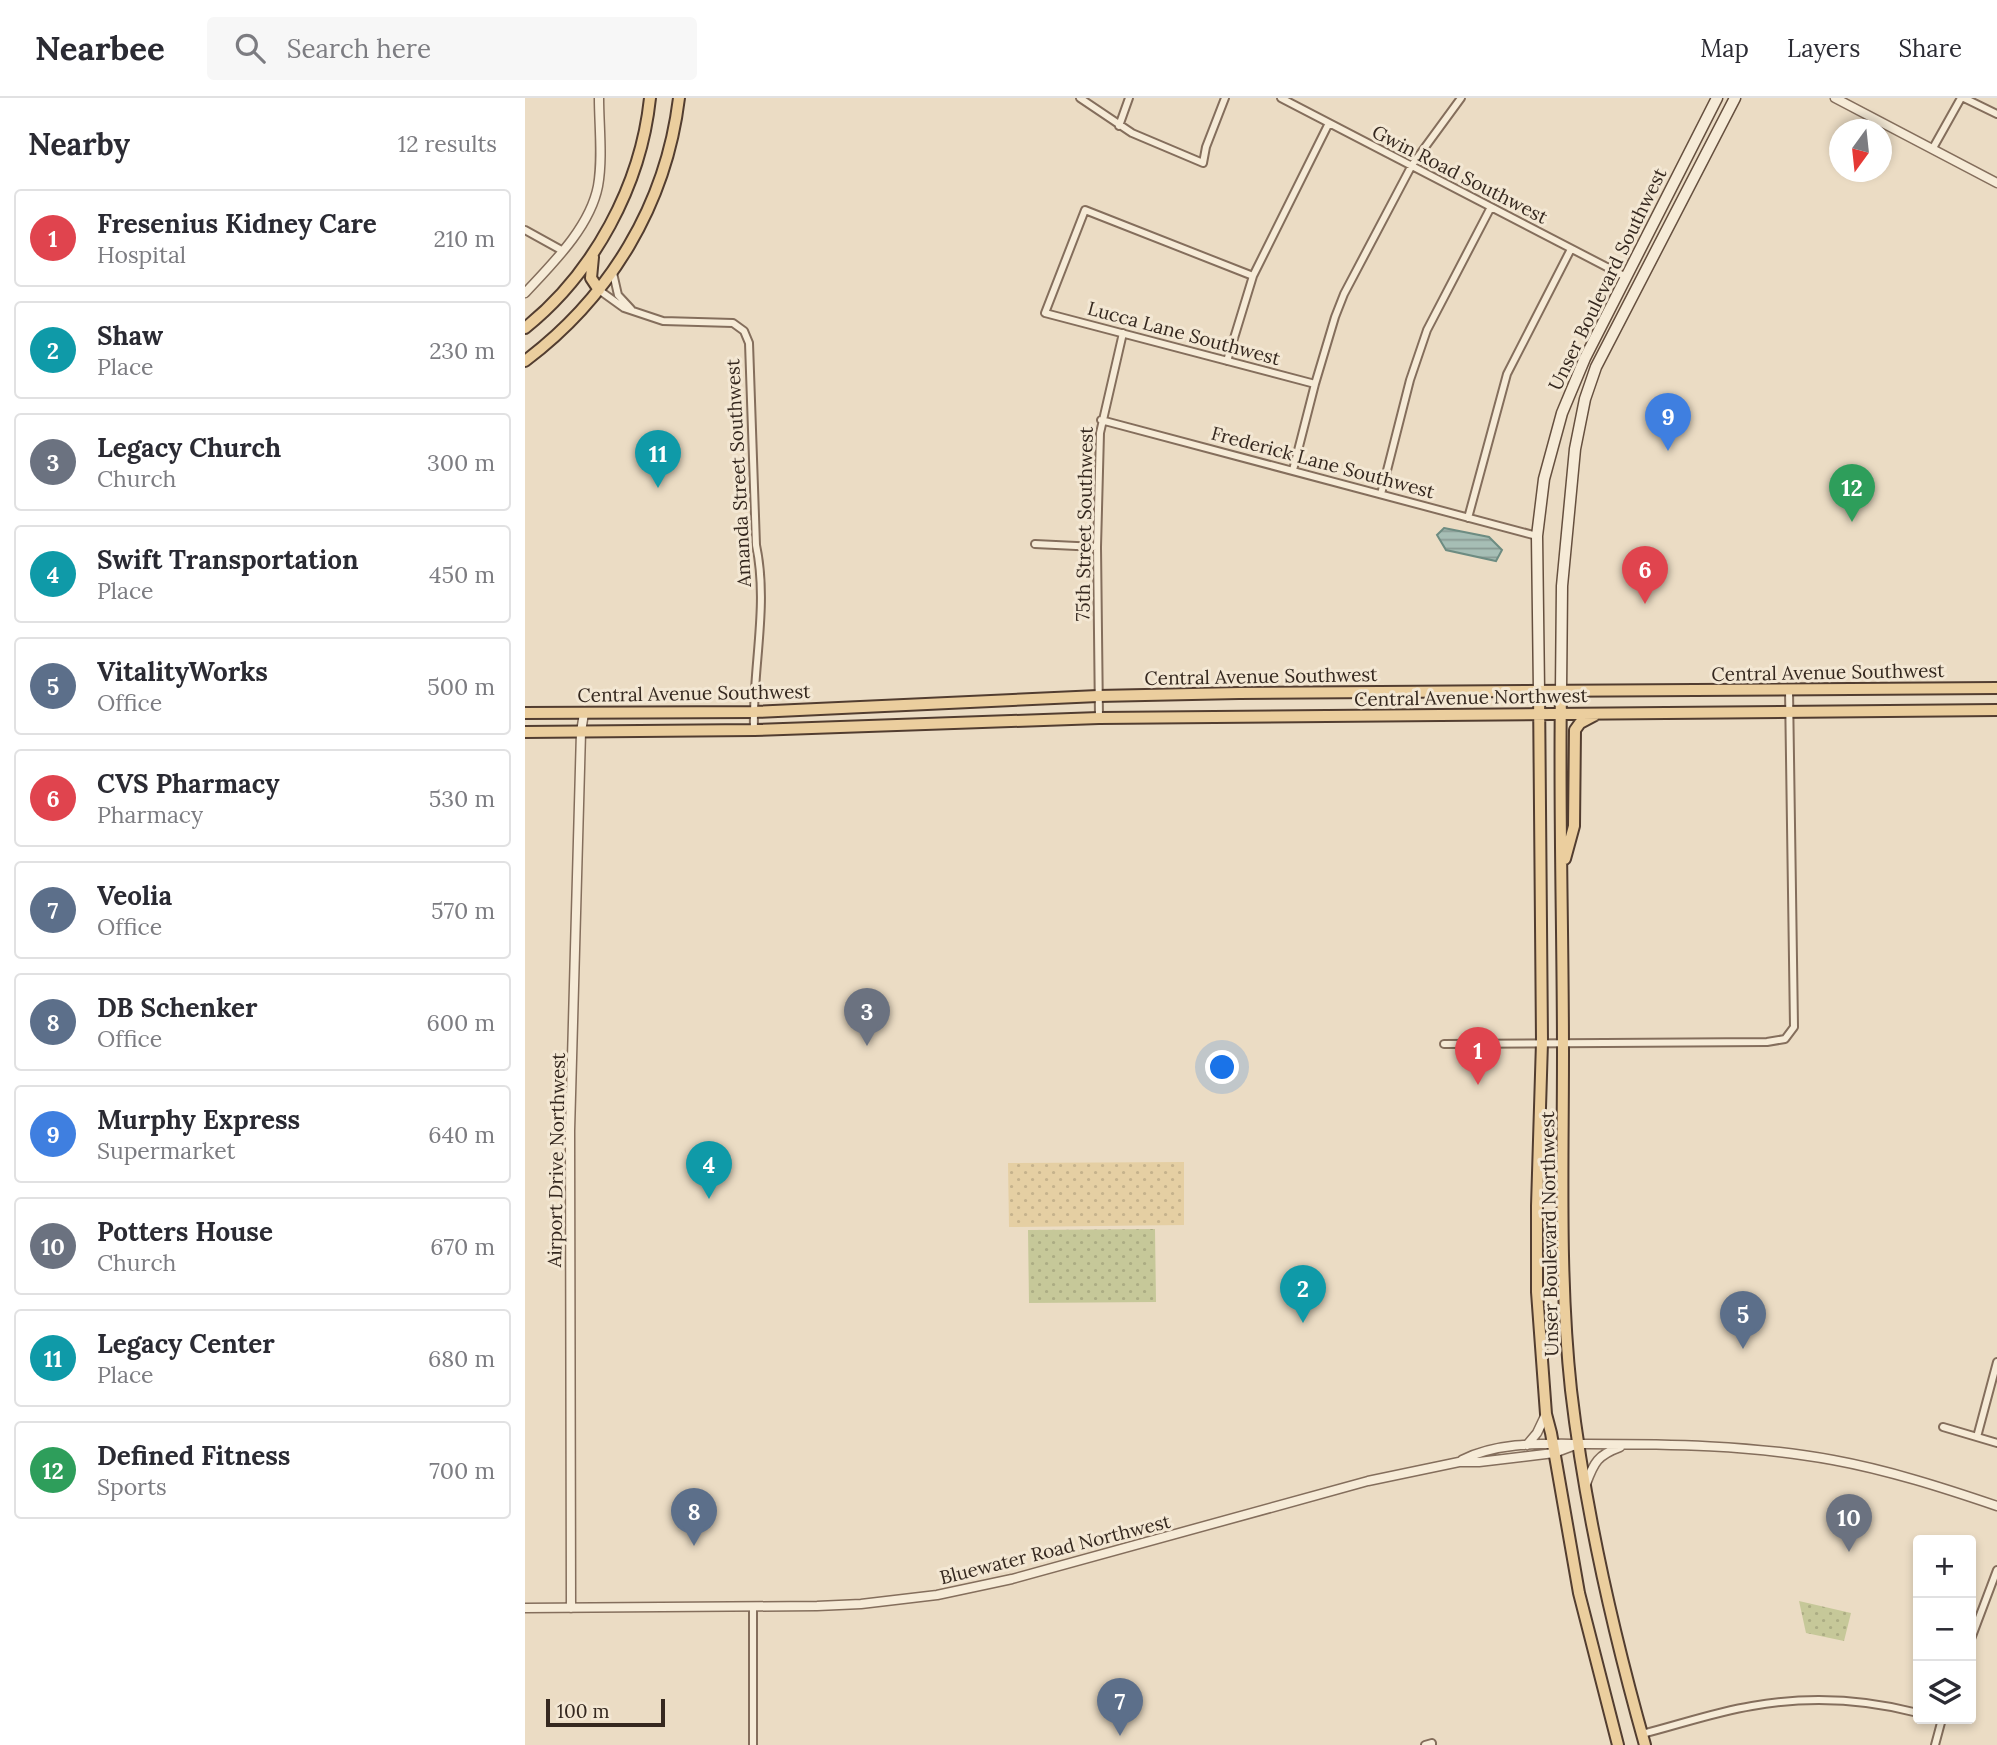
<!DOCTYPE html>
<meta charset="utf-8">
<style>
:root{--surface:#fff;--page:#f7f7f7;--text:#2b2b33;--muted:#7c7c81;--line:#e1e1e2;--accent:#2563eb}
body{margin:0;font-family:Lora,serif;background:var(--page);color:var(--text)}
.controls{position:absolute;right:21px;bottom:21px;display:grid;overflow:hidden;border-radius:7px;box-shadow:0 4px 10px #0003}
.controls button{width:63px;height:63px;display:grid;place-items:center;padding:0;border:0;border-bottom:2px solid var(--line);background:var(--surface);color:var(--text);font:35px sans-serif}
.compass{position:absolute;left:1304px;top:21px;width:63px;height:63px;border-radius:50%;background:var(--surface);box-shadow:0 4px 10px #0003;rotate:195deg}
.scale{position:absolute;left:21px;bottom:18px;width:119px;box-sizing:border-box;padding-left:7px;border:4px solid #35281f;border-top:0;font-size:19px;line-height:24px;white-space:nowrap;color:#35281f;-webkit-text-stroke:5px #f3e7d3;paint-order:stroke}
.you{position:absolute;left:698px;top:970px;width:24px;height:24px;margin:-18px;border:5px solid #fff;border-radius:50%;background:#1a73e8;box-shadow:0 0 0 10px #1a73e833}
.badge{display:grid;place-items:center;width:46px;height:46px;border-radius:50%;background:var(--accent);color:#fff;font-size:23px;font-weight:700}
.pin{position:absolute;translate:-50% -58px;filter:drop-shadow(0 2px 4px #0008)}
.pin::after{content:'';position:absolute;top:37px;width:24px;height:21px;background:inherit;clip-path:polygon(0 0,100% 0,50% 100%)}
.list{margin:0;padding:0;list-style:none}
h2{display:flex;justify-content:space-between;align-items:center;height:91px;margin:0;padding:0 28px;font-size:30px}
h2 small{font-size:23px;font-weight:400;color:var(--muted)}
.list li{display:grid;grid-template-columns:46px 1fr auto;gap:21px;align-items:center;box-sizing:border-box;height:98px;margin:0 14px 14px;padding:0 14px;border:2px solid var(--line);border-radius:7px}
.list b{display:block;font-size:26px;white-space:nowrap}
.list p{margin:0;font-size:23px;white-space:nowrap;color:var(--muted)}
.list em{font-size:23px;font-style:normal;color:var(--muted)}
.icon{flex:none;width:38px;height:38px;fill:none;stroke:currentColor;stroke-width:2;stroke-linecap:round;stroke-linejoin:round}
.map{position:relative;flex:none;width:1472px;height:1647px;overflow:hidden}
header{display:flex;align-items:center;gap:42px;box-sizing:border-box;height:98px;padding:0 35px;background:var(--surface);border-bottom:2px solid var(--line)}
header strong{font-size:33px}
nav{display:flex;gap:38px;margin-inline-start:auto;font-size:24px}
.search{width:490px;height:63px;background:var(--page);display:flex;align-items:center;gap:18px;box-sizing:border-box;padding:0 24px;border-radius:7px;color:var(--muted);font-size:26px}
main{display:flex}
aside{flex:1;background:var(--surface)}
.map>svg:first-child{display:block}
.sand{fill:url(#sand-dots)}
.park{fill:url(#park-dots)}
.water{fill:url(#water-rules);stroke:#6d8c82;stroke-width:2}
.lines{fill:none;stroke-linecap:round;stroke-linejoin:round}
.minor-casing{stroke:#846e5c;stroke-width:10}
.tertiary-casing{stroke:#846e5c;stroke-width:11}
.secondary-casing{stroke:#66503f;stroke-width:13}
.primary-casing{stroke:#523d30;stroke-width:14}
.minor{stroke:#f6ebd7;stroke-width:6}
.tertiary{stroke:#f6ebd7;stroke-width:8}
.secondary{stroke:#f6ebd7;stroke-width:10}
.primary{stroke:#ebce9e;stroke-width:10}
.labels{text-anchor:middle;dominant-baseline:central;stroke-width:6;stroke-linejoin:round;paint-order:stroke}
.street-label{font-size:19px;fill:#35281f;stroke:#f3e7d3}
</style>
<header>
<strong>Nearbee</strong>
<div class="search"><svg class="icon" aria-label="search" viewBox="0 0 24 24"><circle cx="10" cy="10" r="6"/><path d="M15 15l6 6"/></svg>Search here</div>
<nav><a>Map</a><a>Layers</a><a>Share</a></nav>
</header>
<main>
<aside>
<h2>Nearby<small>12 results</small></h2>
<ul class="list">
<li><span class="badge" style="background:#e0444e">1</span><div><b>Fresenius Kidney Care</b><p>Hospital</p></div><em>210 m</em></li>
<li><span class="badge" style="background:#0f9aa8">2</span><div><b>Shaw</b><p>Place</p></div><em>230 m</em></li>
<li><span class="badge" style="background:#6b7280">3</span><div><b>Legacy Church</b><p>Church</p></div><em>300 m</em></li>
<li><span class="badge" style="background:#0f9aa8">4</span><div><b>Swift Transportation</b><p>Place</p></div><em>450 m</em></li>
<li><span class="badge" style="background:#5c6f8a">5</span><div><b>VitalityWorks</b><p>Office</p></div><em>500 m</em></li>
<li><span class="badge" style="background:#e0444e">6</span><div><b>CVS Pharmacy</b><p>Pharmacy</p></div><em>530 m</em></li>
<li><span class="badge" style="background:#5c6f8a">7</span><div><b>Veolia</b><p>Office</p></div><em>570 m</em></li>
<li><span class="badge" style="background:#5c6f8a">8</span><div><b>DB Schenker</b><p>Office</p></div><em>600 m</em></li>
<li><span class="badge" style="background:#3f7fe0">9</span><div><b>Murphy Express</b><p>Supermarket</p></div><em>640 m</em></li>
<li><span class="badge" style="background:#6b7280">10</span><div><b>Potters House</b><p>Church</p></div><em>670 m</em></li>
<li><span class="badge" style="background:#0f9aa8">11</span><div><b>Legacy Center</b><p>Place</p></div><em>680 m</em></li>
<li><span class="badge" style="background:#2e9e5b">12</span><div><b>Defined Fitness</b><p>Sports</p></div><em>700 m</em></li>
</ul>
</aside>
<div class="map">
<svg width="1472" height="1647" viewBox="0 0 1472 1647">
<defs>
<pattern id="sand-dots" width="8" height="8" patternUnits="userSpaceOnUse" patternTransform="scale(1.75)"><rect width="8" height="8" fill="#e5cfa3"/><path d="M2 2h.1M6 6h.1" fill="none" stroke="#c5b28c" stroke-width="1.8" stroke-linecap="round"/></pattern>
<pattern id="park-dots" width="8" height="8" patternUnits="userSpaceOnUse" patternTransform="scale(1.75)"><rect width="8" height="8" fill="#c6c899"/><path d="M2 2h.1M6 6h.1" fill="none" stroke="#abac83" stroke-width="1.8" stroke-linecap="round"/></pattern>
<pattern id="water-rules" width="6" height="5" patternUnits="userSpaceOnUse" patternTransform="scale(1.75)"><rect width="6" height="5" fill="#a6beb5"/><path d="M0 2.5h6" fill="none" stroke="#889a93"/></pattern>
</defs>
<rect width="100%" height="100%" fill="#ebdcc4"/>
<!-- sand -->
<path class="sand" d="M659,1064v63l-175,2 -1,-64z"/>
<!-- park -->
<path class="park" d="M630,1131l1,73 -127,1 -1,-73z
M1274,1503l52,12 -7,28 -38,-8z"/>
<!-- water -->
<path class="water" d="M919,430l45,9 13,13 -6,11 -50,-11 -9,-15z"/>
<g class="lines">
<!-- minor casing -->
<g class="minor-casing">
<path id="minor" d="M555,0l52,35 71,30 3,-16 19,-49
M756,0l345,179
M1439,0l33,16
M594,28l10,-28
M1408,50l28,-50
M0,132l38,21
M88,175l5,22 13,14
M728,178l-168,-66 -40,103 270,71
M74,192l25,18 39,13 70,2 11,8 5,12 7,202c13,61 -4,124 -2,185
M702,263l26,-85 76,-153
M576,322l436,116
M768,372l22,-86 20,-67 9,-23 68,-129 49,-67
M856,396l29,-114 17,-50 64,-123
M943,420l39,-144 64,-125
M510,446l62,3
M574,620l-2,-171 3,-114 23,-100
M919,946l323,-2 18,-3 9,-12 -5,-337
M1418,1329l54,16
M1452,1339l20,-75
M1446,1541l26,-69
M1117,1636c36,-9 73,-22 110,-28 56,-10 112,-7 166,7
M228,1647v-138
M900,1647l7,-2v2
M1410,1647l7,-26"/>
</g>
<!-- tertiary casing -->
<g class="tertiary-casing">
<path id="tertiary" d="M1310,0l162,85
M0,195c28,-30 65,-66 73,-107 5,-28 1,-60 1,-88
M1002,1347l10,-12 9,-19
M937,1362c38,-19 83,-16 125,-16 81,0 165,1 246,16 55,10 111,28 164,46
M1061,1386c8,-22 12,-29 34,-37
M0,1510l292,-2 44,-2 76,-9 75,-16 356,-98 91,-19h20l75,-9 24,-9
M46,1510l-1,-477 11,-399 3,-19"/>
</g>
<!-- secondary casing -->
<g class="secondary-casing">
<path id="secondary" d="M1014,593l-2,-155 7,-57 18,-66 23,-55 132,-260
M1036,593l1,-105 13,-137 10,-50 11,-32 139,-269"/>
</g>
<!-- primary casing -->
<g class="primary-casing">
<path id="primary" d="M68,159l-2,21 8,12
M0,230c69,-55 116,-143 125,-230
M0,263c85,-64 141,-156 154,-263
M1014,593l3,351 -5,164v86l9,122 5,19 28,160 39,152
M1036,593c-2,121 2,242 2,363 0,112 -4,225 8,336 14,120 41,238 74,355
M0,615l229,-1 344,-16 141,-3 758,-5
M0,634l229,-2 345,-12 898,-8
M1040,761l9,-33 1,-96 5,-7 15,-8"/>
</g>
<!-- minor -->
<use href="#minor" class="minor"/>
<!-- tertiary -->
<use href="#tertiary" class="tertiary"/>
<!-- secondary -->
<use href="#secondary" class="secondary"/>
<!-- primary -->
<use href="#primary" class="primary"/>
</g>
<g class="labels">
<!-- street labels -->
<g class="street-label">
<text transform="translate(935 76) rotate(27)">Gwin Road Southwest</text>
<text transform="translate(1082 181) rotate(-64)">Unser Boulevard Southwest</text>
<text transform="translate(659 235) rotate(15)">Lucca Lane Southwest</text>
<text transform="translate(798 364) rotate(15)">Frederick Lane Southwest</text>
<text transform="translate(213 375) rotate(-93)">Amanda Street Southwest</text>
<text transform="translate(559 426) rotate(-89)">75th Street Southwest</text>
<text transform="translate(1303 574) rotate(-1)">Central Avenue Southwest</text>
<text transform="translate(736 578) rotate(-1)">Central Avenue Southwest</text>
<text transform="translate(169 595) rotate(-1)">Central Avenue Southwest</text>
<text transform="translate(946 599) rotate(-1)">Central Avenue Northwest</text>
<text transform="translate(31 1062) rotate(-89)">Airport Drive Northwest</text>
<text transform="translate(1024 1136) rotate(-91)">Unser Boulevard Northwest</text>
<text transform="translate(530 1451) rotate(-14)">Bluewater Road Northwest</text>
</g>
</g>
</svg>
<div class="controls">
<button>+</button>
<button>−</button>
<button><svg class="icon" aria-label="layers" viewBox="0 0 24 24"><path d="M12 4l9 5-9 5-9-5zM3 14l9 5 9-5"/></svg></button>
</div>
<svg class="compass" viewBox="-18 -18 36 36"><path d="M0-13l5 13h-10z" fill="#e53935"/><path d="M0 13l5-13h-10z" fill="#7c7c81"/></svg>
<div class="scale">100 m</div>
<div class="you"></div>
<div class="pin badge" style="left:953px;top:987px;background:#e0444e">1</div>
<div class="pin badge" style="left:778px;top:1225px;background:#0f9aa8">2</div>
<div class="pin badge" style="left:342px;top:948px;background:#6b7280">3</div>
<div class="pin badge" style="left:184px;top:1101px;background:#0f9aa8">4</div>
<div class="pin badge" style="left:1218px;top:1251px;background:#5c6f8a">5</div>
<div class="pin badge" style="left:1120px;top:506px;background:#e0444e">6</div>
<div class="pin badge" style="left:595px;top:1638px;background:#5c6f8a">7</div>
<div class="pin badge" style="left:169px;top:1448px;background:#5c6f8a">8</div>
<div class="pin badge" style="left:1143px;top:353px;background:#3f7fe0">9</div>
<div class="pin badge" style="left:1324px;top:1454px;background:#6b7280">10</div>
<div class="pin badge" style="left:133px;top:390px;background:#0f9aa8">11</div>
<div class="pin badge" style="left:1327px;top:424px;background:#2e9e5b">12</div>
</div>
</main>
